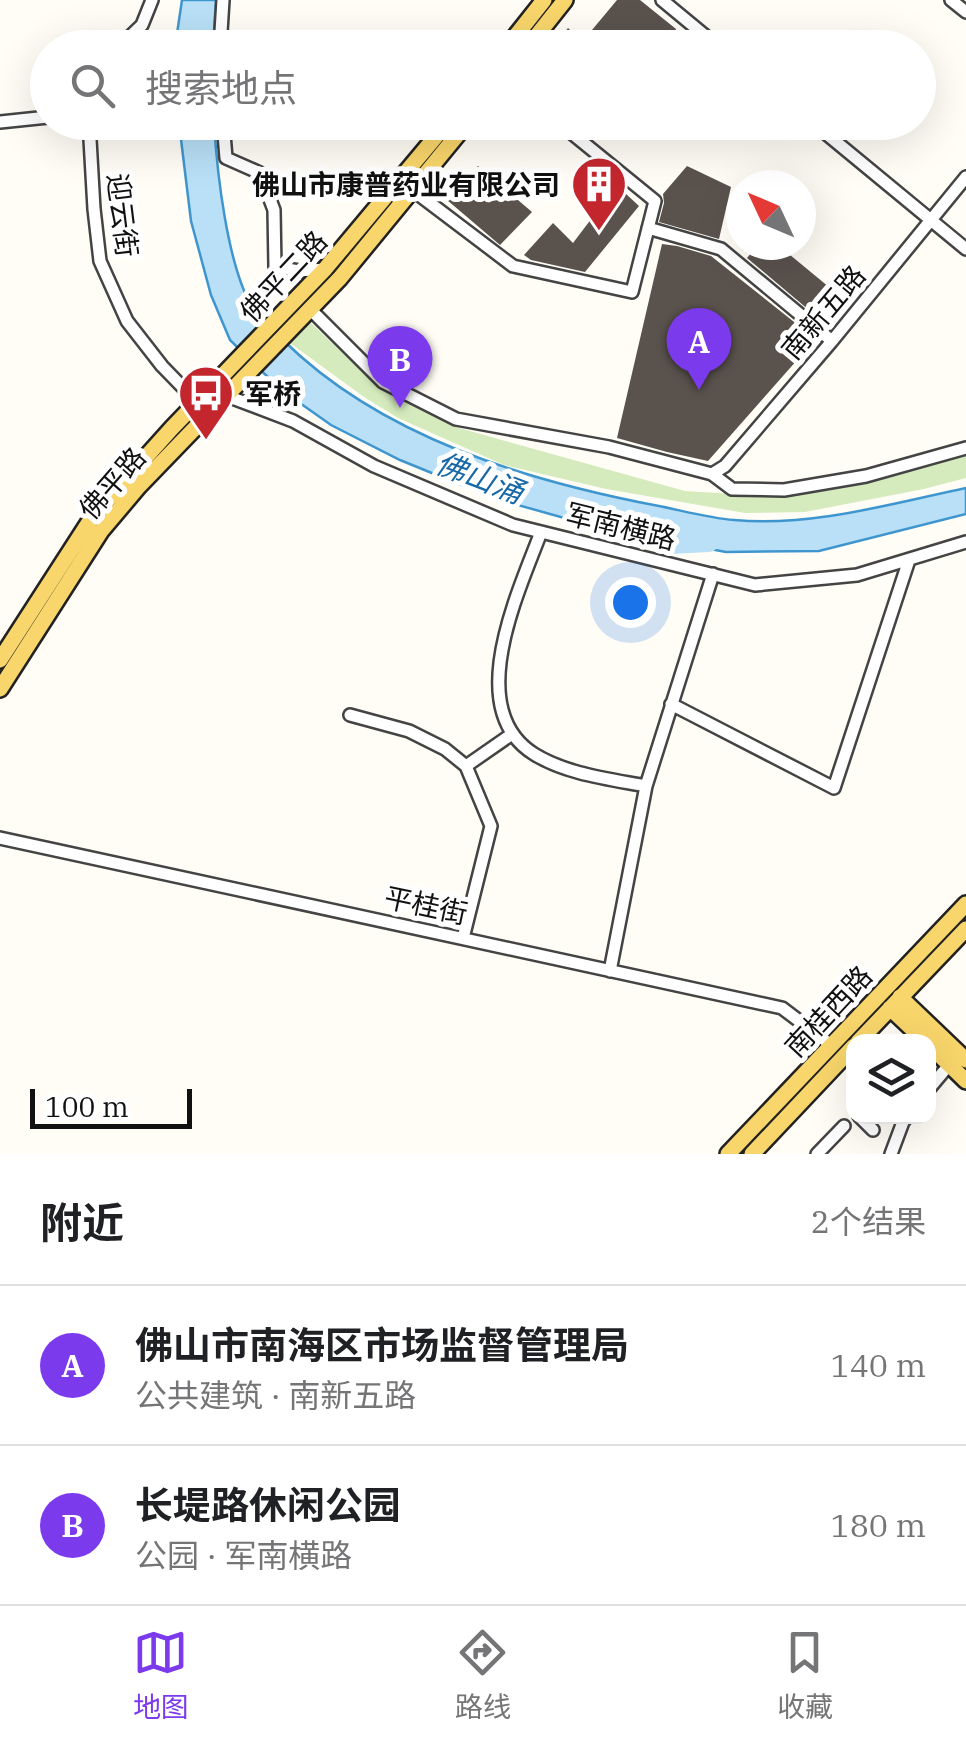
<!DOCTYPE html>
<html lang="zh">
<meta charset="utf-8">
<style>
:root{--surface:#fff;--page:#f6f6f6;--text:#202124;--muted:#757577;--line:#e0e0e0;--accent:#7c3aed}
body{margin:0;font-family:"IBM Plex Serif","Noto Sans SC",serif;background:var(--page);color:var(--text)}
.controls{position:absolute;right:30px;bottom:30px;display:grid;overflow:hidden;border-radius:20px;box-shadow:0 10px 40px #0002}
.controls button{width:90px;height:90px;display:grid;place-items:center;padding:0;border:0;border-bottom:2px solid var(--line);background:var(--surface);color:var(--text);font:50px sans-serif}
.compass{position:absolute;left:726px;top:170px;width:90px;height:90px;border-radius:50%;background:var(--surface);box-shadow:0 10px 40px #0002;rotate:314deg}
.scale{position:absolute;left:30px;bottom:25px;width:162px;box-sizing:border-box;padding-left:10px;border:5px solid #111;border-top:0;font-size:28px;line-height:35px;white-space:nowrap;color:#111;-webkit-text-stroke:8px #fff;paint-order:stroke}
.you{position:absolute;left:630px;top:602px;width:35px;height:35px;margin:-25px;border:8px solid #fff;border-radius:50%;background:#1a73e8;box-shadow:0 0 0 15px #1a73e833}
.badge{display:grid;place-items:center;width:65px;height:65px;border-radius:50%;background:var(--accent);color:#fff;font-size:32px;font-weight:700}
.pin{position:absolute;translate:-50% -82px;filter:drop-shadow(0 2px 5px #0008)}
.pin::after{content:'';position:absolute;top:52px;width:35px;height:30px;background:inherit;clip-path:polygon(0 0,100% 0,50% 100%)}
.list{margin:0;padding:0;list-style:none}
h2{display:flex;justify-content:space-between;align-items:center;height:130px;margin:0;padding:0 40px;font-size:42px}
h2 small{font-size:32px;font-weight:400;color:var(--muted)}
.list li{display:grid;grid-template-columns:65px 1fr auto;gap:30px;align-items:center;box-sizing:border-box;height:160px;padding:0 40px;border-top:2px solid var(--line)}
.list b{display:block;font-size:38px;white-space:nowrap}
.list p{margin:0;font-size:32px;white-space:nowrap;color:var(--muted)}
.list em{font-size:32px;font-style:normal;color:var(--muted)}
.icon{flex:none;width:55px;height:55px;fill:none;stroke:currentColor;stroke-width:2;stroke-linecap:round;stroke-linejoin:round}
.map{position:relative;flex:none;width:966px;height:1154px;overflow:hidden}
.search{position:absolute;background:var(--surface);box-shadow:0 10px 40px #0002;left:30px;right:30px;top:30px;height:110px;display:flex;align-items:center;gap:25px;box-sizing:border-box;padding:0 35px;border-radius:55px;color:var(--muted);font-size:38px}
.sheet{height:450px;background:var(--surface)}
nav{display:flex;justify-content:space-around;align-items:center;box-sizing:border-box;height:140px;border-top:2px solid var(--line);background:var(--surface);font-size:28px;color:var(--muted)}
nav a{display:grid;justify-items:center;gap:5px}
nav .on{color:var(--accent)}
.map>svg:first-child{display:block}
.green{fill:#d5ebbd}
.water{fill:#b9e0f7;stroke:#3f96cf;stroke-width:2.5}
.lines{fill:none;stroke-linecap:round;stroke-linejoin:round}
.river{stroke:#b9e0f7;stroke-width:20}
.building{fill:#5a524d}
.minor-casing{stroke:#444;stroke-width:16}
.major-casing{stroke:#222;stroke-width:20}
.minor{stroke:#fff;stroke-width:11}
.major{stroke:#f9d66b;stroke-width:15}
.labels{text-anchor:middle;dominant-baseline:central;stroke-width:10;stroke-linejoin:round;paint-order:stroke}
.poi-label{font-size:28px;font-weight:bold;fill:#111;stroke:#fff;text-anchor:end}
.street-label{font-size:28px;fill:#111;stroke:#fff}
.water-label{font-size:30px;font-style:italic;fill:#1768a6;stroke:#fff}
</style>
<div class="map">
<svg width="966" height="1154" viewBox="0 0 966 1154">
<rect width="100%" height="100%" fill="#fffdf5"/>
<!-- green -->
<path class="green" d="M310,322l67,64 82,42 226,63 100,6 106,-20 75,-22v23l-42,11 -119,23 -60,1 -139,-24 -102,-24 -106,-47 -34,-21 -74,-54z"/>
<!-- water -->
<path class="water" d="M182,0h34l-3,47h-38z
M179,123h35c3,49 13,141 38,184 7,13 21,23 31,33 98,97 244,141 376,166 25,5 50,12 75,14 78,7 156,-16 232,-32v26l-147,37 -93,1 -119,-22 -114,-32 -93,-38 -69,-35 -51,-36 -50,-49 -19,-45 -20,-74z"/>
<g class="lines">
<!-- river -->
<path class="river" d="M626,529l44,15 39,-2"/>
</g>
<!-- building -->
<path class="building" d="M617,0h23l36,29 -2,11 -5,8h-116l15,-20 14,14z
M478,166l54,46 -32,33 -53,-45z
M687,166l44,21 -12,52 -60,-17 5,-19 -1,-9z
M611,180l28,26 -54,66 -54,-12 -7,-5 29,-32 20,20 22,-29 -9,-8z
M662,244l15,2 34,10 102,81v5l-105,119 -41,-9 -50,-14z
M758,245h20l57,47 -19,24 -69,-58z"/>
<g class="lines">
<!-- minor casing -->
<g class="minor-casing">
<path id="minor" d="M662,0l58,48
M951,0l15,12
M118,48l24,-23 10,-25
M220,48l3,-48
M0,122l48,-5
M89,122l5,87 6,52 27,60 35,45 35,36
M223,122l3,36 34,15 14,37 1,57 24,4 26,-2
M812,122l154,127
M414,191l99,75 119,26 23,-91 -97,-79
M648,228l73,21 111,92
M311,310l72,72 73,37 153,28 103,27 20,15 52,1 82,-14 100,-28
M227,396l66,25 81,45 139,59 242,60 102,-10 109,-33
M712,474l13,-8 107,-125 134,-164
M541,532c-22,59 -79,177 -7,222 32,20 75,25 112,32
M671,704l163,84 75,-228
M350,715l59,16 36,18 21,17 25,60 -28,112
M466,766l46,-32
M0,838l782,170 49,37
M610,971l36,-185 67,-212
M928,1090l26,-31
M859,1116l14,14
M817,1154l27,-28
M891,1154l12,-32 5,-6"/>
</g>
<!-- major casing -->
<g class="major-casing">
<path id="major" d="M506,48l38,-48
M527,48l38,-48
M0,660l93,-144 79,-88 153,-159 123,-147
M0,689l101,-158 38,-45 201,-208 128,-156
M900,997l66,63
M890,1008l36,34
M858,1042l108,-113
M928,1044l38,37
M728,1154l238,-250
M752,1154l102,-108"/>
</g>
<!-- minor -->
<use href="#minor" class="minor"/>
<!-- major -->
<use href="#major" class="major"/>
</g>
<!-- icons -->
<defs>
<g id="building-pin" transform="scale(2.875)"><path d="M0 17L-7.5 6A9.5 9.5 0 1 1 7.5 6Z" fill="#c4262e" stroke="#fff"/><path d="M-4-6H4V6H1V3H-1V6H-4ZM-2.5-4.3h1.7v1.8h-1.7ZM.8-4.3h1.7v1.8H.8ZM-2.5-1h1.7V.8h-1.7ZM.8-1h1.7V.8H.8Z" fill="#fff"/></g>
<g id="bus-pin" transform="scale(2.875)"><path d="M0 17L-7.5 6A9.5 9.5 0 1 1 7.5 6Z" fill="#c4262e" stroke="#fff"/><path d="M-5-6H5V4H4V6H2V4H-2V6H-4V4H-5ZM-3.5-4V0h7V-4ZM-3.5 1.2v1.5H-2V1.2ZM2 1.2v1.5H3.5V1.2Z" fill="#fff"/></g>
</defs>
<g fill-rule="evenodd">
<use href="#building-pin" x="599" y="184"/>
<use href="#bus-pin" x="206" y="393"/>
</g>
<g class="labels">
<!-- poi labels -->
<g class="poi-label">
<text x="560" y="184">佛山市康普药业有限公司</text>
<text x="245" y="393" text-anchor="start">军桥</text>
</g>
<!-- street labels -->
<g class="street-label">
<text transform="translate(123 215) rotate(83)">迎云街</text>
<text transform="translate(283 276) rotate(-47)">佛平二路</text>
<text transform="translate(823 312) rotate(-50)">南新五路</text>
<text transform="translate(112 483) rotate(-49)">佛平路</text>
<text transform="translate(621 526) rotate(14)">军南横路</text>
<text transform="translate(426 905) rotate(12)">平桂街</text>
<text transform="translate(828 1011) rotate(-47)">南桂西路</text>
</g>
<!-- water labels -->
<g class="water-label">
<text transform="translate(480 477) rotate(21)">佛山涌</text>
</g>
</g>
</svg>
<div class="controls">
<button><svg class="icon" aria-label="layers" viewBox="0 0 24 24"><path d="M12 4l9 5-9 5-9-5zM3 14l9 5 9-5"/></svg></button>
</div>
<svg class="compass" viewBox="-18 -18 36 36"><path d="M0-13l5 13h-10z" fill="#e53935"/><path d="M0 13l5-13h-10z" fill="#757577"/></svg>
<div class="scale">100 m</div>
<div class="you"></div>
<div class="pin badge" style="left:699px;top:390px">A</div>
<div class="pin badge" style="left:400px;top:408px">B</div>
<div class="search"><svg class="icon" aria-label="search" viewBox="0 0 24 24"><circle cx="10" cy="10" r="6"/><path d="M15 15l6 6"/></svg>搜索地点</div>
</div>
<section class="sheet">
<h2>附近<small>2个结果</small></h2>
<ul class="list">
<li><span class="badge">A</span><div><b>佛山市南海区市场监督管理局</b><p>公共建筑 · 南新五路</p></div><em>140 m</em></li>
<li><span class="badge">B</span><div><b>长堤路休闲公园</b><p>公园 · 军南横路</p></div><em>180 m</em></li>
</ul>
</section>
<nav>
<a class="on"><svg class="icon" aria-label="map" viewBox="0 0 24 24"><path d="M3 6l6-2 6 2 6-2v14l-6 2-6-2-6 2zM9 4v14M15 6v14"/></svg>地图</a>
<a><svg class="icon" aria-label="directions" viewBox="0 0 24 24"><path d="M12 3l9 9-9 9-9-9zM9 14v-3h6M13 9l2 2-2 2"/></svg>路线</a>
<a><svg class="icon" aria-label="saved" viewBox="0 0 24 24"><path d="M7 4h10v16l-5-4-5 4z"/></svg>收藏</a>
</nav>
